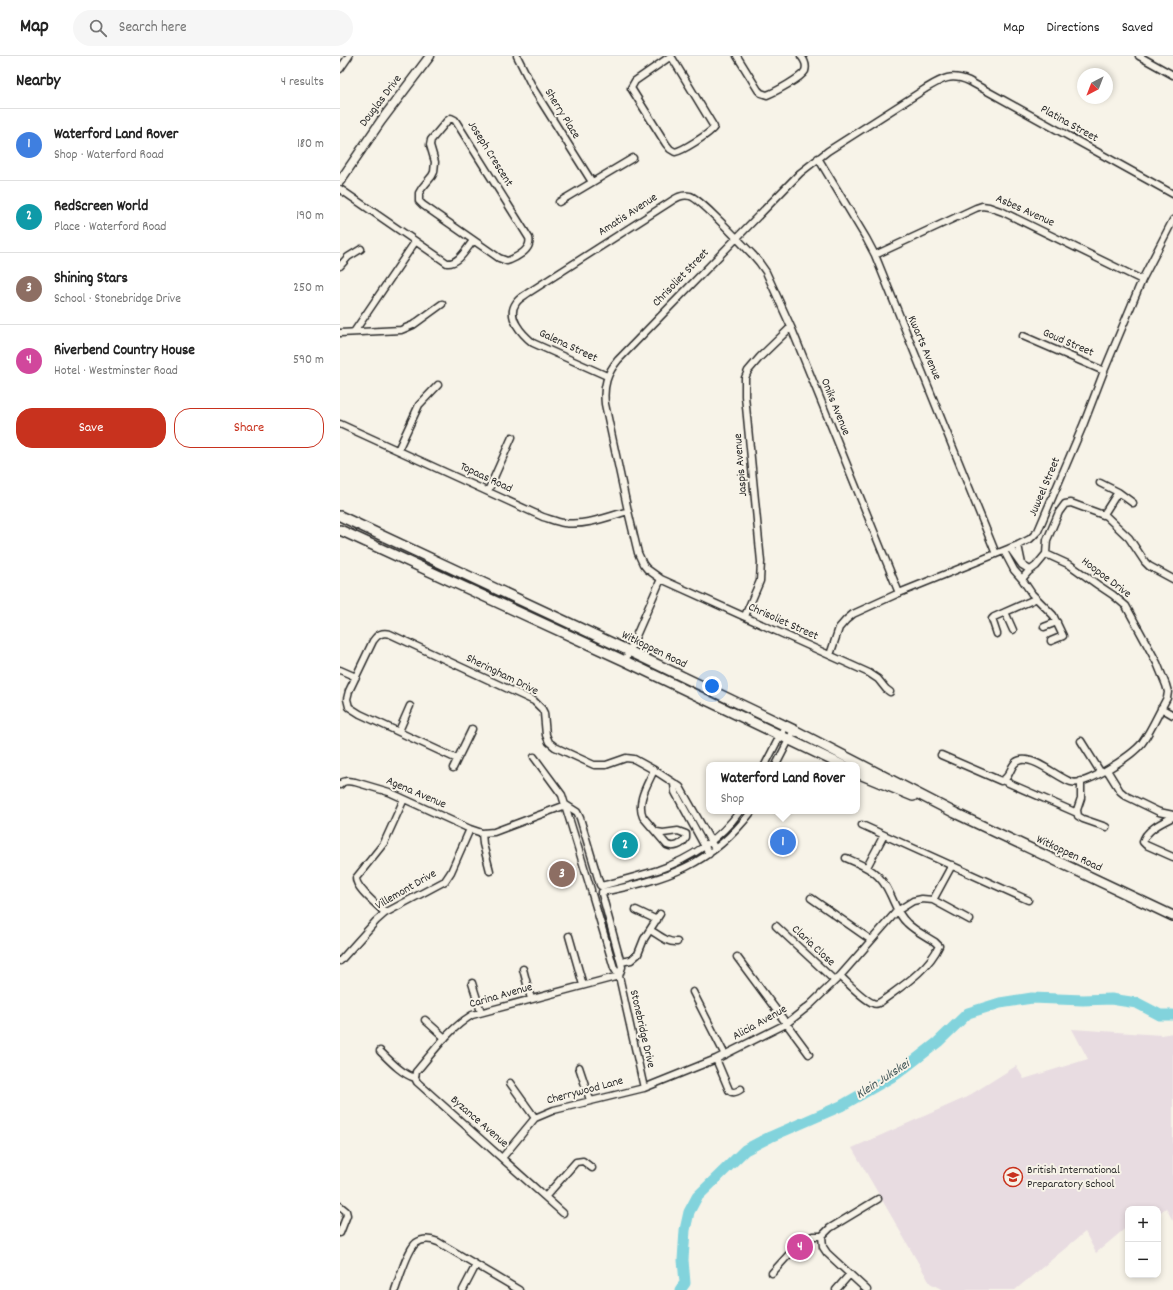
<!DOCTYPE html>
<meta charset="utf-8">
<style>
:root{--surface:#fff;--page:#f6f6f6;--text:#222;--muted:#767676;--line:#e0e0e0;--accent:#c8321e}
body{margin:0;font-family:Dekko,sans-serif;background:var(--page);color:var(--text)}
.controls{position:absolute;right:12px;bottom:12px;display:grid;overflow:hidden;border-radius:8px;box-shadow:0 2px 6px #0003}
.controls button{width:36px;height:36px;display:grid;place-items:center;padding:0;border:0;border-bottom:1px solid var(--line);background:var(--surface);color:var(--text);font:20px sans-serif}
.compass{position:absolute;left:737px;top:12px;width:36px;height:36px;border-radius:50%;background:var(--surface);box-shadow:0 2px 6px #0003;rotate:222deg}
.you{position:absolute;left:372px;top:630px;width:14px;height:14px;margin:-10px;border:3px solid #fff;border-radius:50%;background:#1a73e8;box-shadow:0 0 0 6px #1a73e833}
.badge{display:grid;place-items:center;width:26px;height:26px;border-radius:50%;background:var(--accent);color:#fff;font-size:13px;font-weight:700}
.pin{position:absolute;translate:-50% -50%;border:2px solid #fff;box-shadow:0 1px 4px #0006}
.popup{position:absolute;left:366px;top:706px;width:154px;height:52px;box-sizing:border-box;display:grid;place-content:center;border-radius:8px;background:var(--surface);filter:drop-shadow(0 1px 3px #0005);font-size:13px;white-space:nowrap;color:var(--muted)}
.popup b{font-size:15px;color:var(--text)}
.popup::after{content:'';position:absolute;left:50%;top:100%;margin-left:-8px;border:8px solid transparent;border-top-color:var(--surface)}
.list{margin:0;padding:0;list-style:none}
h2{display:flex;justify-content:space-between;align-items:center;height:52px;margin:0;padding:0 16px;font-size:17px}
h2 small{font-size:13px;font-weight:400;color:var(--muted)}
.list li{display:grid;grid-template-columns:26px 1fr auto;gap:12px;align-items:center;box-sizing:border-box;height:72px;padding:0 16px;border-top:1px solid var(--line)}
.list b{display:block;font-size:15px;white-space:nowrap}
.list p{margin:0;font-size:13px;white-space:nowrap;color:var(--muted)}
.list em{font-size:13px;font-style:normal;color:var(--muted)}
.actions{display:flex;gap:8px;padding:12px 16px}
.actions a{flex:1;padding:9px 0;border:1px solid var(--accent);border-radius:16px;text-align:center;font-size:14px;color:var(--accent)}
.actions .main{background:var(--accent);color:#fff}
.icon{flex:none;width:22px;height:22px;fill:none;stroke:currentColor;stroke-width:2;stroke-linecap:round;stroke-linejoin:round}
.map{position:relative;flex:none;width:833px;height:1234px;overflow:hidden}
header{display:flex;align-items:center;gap:24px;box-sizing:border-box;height:56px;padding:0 20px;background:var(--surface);border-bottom:1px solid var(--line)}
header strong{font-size:19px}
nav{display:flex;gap:22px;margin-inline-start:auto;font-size:14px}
.search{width:280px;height:36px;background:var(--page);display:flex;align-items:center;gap:10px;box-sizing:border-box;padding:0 14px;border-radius:22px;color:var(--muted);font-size:15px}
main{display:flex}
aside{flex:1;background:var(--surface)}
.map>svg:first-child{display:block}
.built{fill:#e8dce1}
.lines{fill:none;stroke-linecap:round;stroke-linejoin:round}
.river{stroke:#82d3dc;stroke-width:11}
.minor-casing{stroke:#2b2b2b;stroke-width:9}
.tertiary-casing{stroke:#2b2b2b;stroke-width:11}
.secondary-casing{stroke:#2b2b2b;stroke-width:12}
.minor{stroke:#f7f3e8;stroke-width:6}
.tertiary{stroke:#f7f3e8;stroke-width:8}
.secondary{stroke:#f7f3e8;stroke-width:9}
.labels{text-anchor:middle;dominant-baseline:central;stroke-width:4;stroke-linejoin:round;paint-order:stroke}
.street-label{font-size:12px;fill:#2b2b2b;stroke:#f7f3e8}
.poi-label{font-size:12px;fill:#2b2b2b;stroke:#f7f3e8;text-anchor:start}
.water-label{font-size:13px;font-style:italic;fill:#415557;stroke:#f7f3e8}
</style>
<header>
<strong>Map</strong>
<div class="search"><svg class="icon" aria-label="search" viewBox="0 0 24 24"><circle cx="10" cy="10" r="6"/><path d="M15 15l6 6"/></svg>Search here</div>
<nav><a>Map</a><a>Directions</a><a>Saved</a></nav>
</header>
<main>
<aside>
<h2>Nearby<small>4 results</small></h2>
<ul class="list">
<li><span class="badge" style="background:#3f7fe0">1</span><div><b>Waterford Land Rover</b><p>Shop · Waterford Road</p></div><em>180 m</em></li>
<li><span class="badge" style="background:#0f9aa8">2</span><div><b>RedScreen World</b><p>Place · Waterford Road</p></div><em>190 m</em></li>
<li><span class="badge" style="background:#8d6e63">3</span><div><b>Shining Stars</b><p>School · Stonebridge Drive</p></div><em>250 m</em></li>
<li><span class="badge" style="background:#d1479c">4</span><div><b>Riverbend Country House</b><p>Hotel · Westminster Road</p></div><em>590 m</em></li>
</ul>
<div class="actions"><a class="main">Save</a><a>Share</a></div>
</aside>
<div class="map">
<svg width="833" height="1234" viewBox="0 0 833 1234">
<rect width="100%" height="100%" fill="#f7f3e8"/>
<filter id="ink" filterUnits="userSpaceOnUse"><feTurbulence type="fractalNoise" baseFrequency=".025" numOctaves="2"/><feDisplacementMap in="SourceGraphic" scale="8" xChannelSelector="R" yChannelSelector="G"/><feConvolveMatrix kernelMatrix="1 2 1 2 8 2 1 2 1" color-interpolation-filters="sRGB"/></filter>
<g filter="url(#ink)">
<!-- built -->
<path class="built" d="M732,973l89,6 12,-2v188l-7,-13 -8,6v-5h-30v17l-32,27 -11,-21 -70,58h-72l-13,-7 -78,-135 113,-50 51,-32 8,13 64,-20z"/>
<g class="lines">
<!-- river -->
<path class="river" d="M340,1234l5,-7 -2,-23 2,-30 4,-18 8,-15 48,-47 25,-13 71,-31 56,-32 41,-32 30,-29 32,-10 32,-5 51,2 28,-1 26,4 23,12h13"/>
<!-- minor casing -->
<g class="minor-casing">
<path id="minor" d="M177,0l17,34 58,92
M331,0l-36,25 -4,7 35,56 4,5 5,3c7,-1 36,-19 39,-25l-43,-71
M397,0l21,34 3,3 6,2c8,-3 34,-17 38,-24 2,-6 0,-10 -4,-15
M799,0l34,19
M0,13l9,-13
M111,62l4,2 74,118c3,11 -10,18 -19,22l-3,1 -8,-3 -76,-53 -4,-4v-8l3,-5 10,-12 2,-4 1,-10 -5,-17 1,-5 16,-19z
M478,102l48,80 9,17 121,299
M0,133l107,74c12,1 19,-14 26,-22
M219,146l74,-44
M535,199l101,-47 6,-2 7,1 14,5 139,68
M0,210l8,-9 13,-8
M14,276l61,-90
M0,277l61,-3 12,-5 29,-21
M683,280l81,35
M267,320l-74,-33c-11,-9 -27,-26 -17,-40 3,-5 8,-7 12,-10l142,-91c6,-4 12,-8 20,-6 10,2 53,49 63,59l6,7 7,10 25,55 108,266
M0,368l203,93c7,2 14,5 21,6 21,3 44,-6 64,-12
M58,394l21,-45 19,-20
M760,427l18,9 15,11
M148,435l24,-54
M764,458l14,-22
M678,489l4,19
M670,492l12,17 8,5
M664,495l10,19 8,9 10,15 21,21 10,21 -12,5
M706,498l1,-14 12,-28 6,-8 6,-1 35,13 23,22 16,24 4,4 24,13
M682,523l6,-7 8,-6 10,-12
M665,556l8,18
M405,560l15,-35 1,-19 -16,-166v-18l3,-7 12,-14 31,-30
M704,571l13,-5
M657,578l-5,-15 2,-2 41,-18
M490,599l9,-27 7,-8 7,-6 46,-21 119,-48 12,-6 8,-8 46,-108 20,-52 38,-91 31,-60
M285,605l36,-82
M0,614l16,7
M550,636l-4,-3 -8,-10 -9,-6 -208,-94 -14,-10 -4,-5 -5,-11 -10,-42 -23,-107c-2,-18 2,-31 13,-44l182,-187 28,-22 97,-62c17,-10 25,-16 44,-8l204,113
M821,652l12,7
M59,675l11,-25
M741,685l20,32
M601,699l60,26c11,-3 8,-19 20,-21 14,-3 36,17 50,22 14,5 62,-27 71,-39 9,-12 17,-31 25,-45l1,-6 -2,-7 -9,-22 -31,-57 -13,-11 -15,-10 -28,-20 -24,-11
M194,701l28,38 29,95
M117,703l-97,-45 -11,-7 -2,-8 2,-8 24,-50c5,-7 9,-9 17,-7l144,67 8,8 2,4 2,22 3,7 6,5 39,18h12l20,-7 8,1 20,11 26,17 35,62
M425,709l20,-39
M436,709l18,-35
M113,712l19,-39
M314,714c-6,14 -18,31 -11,47l24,28c7,3 15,0 19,-7v-4l-8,-3 -15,2 -6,-1
M767,714l13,21 6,5 33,16 14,3
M664,725l73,32
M741,725v17l-4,12 1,6 5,3 23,8
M334,728l1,8 34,62
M0,729l3,-3 4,-1 8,1 34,10 81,37 12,4 12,-1 72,-27
M226,749l11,7 3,6 20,67
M833,761c-10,5 -28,13 -30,25l3,3 27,12
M522,769l166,75
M142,777l1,11 7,27
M527,811l17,-32
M261,830c19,-5 38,-10 57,-16 32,-11 62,-31 82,-59
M262,836c65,-13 108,-26 150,-81
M252,838l22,74 5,8 25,112
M262,838l20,73 -3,9
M471,842l60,42
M593,844l19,-35
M296,854l21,10
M45,857c-7,-8 -29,-24 -29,-35l28,-35 20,-44
M436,870l59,55
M310,874c9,5 17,13 27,12
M229,880l14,49
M397,901l72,97
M0,905l36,-40 9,-8 60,-32 6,-9 19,-43
M281,906l10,-2 7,-6 6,-15 16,-25
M183,913l8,30
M500,920c8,7 24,24 33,27 3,2 6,0 9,-2 20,-15 46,-31 57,-55l-4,-4c-9,-6 -20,-11 -28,-19 -9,-8 -12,-19 -17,-29 -10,-22 -23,-27 -44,-36
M132,927l9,29
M353,936l32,63
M85,964l20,18
M40,995c10,10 22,23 35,27l2,4 146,131
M376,1003l13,31c4,4 8,2 12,-1
M239,1011l11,33
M75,1022l1,-6c17,-20 33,-43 56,-57l147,-39
M170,1027l25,35
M162,1102l33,-40 19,-8 90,-22 72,-29 70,-35 24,-19 30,-29 57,-65 16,-10 9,-2 11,1 37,20
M206,1140l30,-34 7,-1 9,7
M0,1150l6,5 1,4 -7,18
M432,1217l30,-33 11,-4h9
M55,1234c4,-11 13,-41 21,-47 7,-5 15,-4 22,-1l81,48
M123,1234l13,-25
M496,1234l14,-16
M527,1234l-40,-37 -4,-6 -1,-11 8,-8 48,-29"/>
</g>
<!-- tertiary casing -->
<g class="tertiary-casing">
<path id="tertiary" d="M0,125l41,-60 49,-65"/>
</g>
<!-- secondary casing -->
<g class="secondary-casing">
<path id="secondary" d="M0,460l289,135 165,79 161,83 218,103
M0,474l285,131 217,104
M517,717l56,23"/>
</g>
<!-- minor -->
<use href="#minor" class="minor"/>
<!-- tertiary -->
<use href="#tertiary" class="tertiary"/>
<!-- secondary -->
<use href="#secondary" class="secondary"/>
</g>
</g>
<!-- icons -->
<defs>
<g id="school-ring" transform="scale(1)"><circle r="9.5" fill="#f7f3e8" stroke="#c8321e" stroke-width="1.5"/><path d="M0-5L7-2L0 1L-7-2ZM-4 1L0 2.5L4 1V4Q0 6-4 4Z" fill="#c8321e"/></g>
</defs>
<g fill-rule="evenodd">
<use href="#school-ring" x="673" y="1121"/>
</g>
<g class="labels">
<!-- street labels -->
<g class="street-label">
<text transform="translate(41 45) rotate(-53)">Douglas Drive</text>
<text transform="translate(222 58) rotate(58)">Sherry Place</text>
<text transform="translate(729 68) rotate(29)">Platina Street</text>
<text transform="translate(150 98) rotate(58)">Joseph Crescent</text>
<text transform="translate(685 155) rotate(24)">Asbes Avenue</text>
<text transform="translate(288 159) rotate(-33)">Amatis Avenue</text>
<text transform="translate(341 222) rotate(-46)">Chrisoliet Street</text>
<text transform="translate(728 287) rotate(23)">Goud Street</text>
<text transform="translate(228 290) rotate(25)">Galena Street</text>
<text transform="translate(584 292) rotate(67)">Kwarts Avenue</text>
<text transform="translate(495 351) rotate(68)">Oniks Avenue</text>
<text transform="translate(401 409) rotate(-95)">Jaspis Avenue</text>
<text transform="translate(146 422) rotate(25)">Topaas Road</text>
<text transform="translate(705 431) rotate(-67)">Juweel Street</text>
<text transform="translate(766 522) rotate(37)">Hoopoe Drive</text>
<text transform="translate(443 566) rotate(24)">Chrisoliet Street</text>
<text transform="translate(314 594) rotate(26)">Witkoppen Road</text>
<text transform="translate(162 619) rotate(26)">Sheringham Drive</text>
<text transform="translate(76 737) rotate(23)">Agena Avenue</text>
<text transform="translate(729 798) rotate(25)">Witkoppen Road</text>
<text transform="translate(66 834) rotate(-30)">Villemont Drive</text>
<text transform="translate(473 890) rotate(43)">Claria Close</text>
<text transform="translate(161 940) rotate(-16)">Carina Avenue</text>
<text transform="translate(420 967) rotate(-29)">Alicia Avenue</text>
<text transform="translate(302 973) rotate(77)">Stonebridge Drive</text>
<text transform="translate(245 1035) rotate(-15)">Cherrywood Lane</text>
<text transform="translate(139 1066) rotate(41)">Byzance Avenue</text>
</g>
<!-- poi labels -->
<g class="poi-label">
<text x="687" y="1114">British International<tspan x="687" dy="14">Preparatory School</tspan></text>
</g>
<!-- water labels -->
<g class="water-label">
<text transform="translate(543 1024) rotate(-33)">Klein Jukskei</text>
</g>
</g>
</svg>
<div class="controls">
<button>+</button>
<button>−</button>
</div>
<svg class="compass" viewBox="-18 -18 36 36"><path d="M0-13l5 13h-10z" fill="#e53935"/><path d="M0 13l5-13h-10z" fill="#767676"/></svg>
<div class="you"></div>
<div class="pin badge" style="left:443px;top:786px;background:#3f7fe0">1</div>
<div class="popup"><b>Waterford Land Rover</b>Shop</div>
<div class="pin badge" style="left:285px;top:789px;background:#0f9aa8">2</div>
<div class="pin badge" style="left:222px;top:818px;background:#8d6e63">3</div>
<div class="pin badge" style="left:460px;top:1191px;background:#d1479c">4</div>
</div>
</main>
